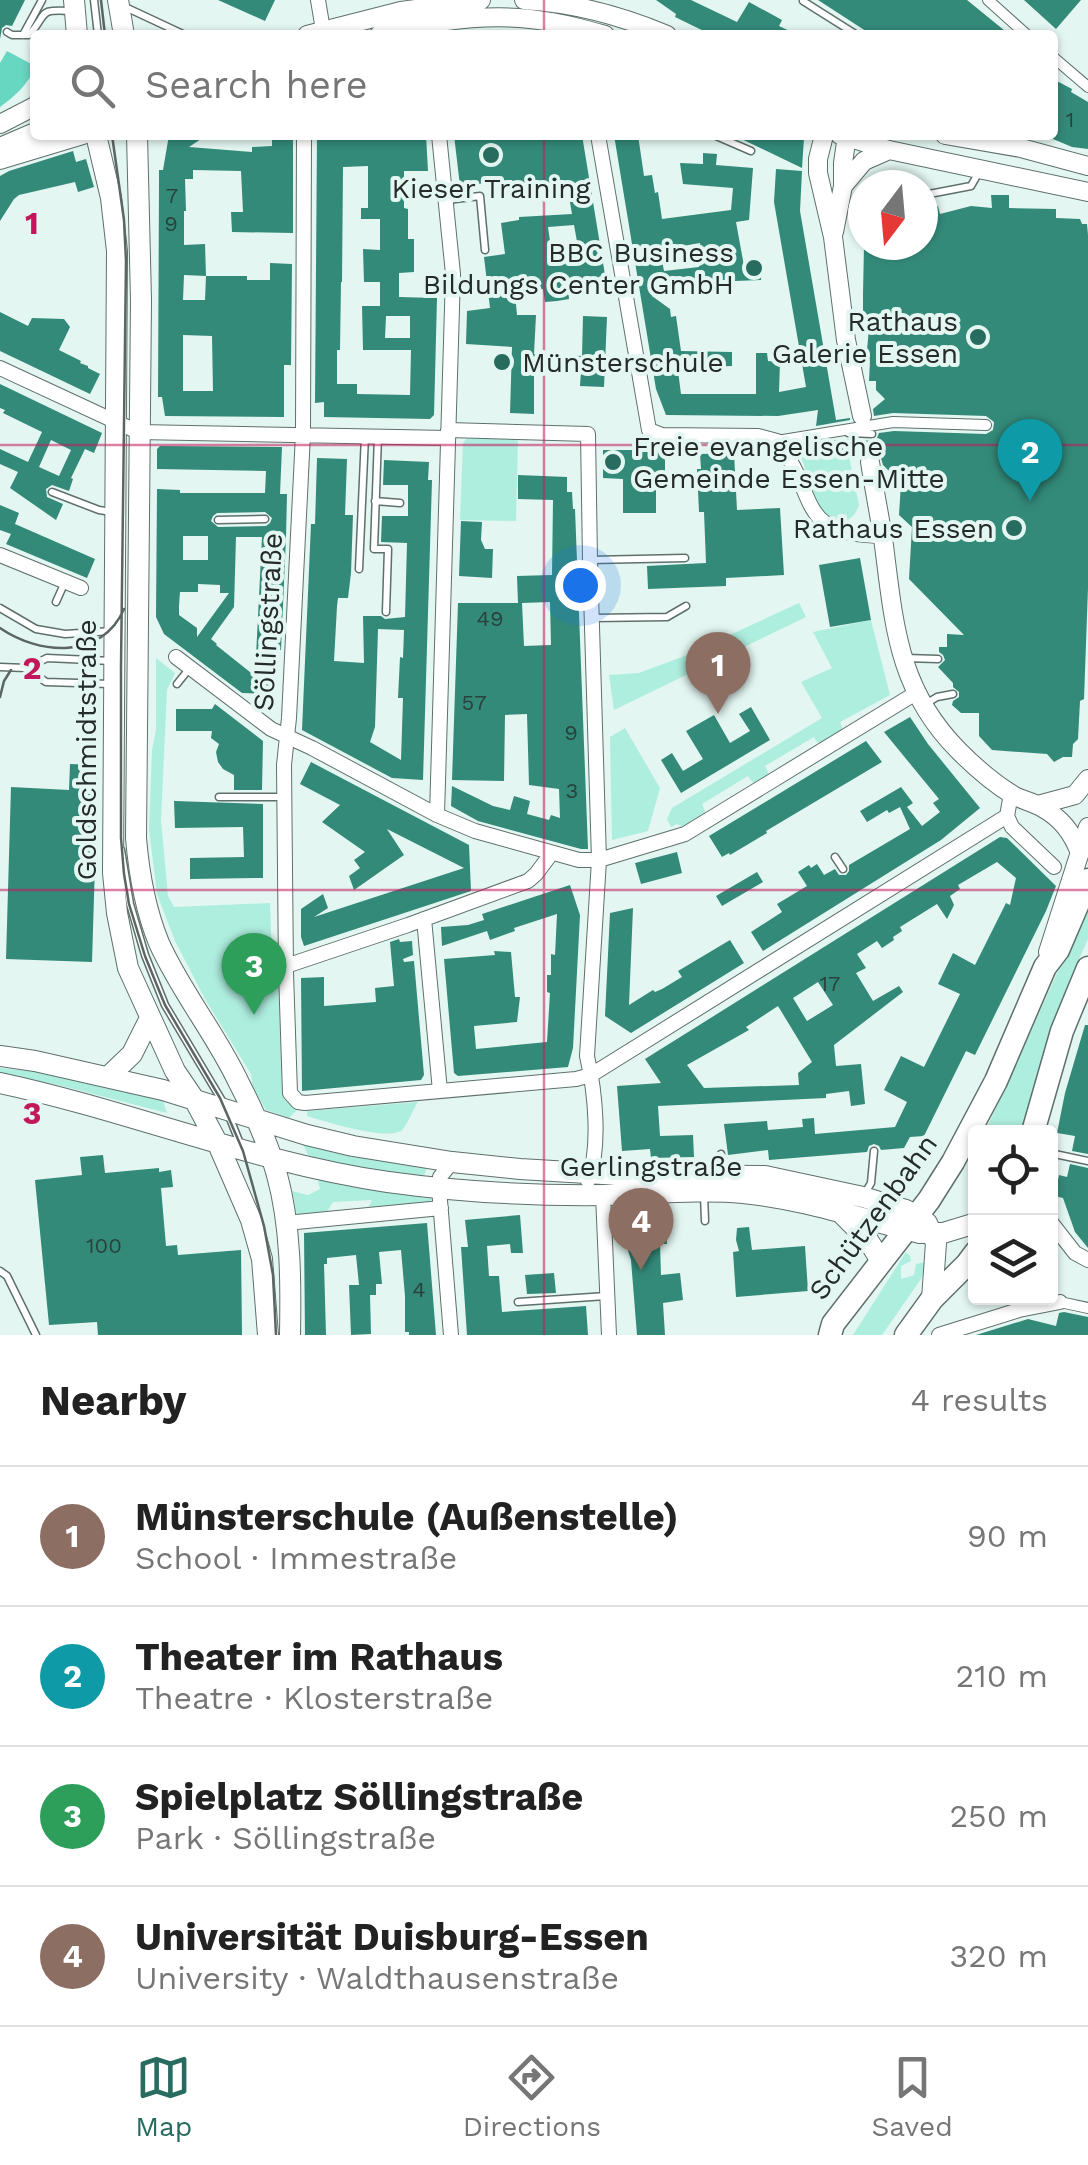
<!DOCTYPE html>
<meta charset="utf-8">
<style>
:root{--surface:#fff;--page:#f2f2f2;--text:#222;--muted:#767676;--line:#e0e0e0;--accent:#286c5f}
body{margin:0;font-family:"Work Sans",sans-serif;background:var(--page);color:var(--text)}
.controls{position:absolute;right:30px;bottom:30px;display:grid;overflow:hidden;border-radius:10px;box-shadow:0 2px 8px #0004}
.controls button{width:90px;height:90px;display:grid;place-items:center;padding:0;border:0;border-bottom:2px solid var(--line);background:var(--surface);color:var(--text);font:50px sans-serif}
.compass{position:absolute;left:848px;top:170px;width:90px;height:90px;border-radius:50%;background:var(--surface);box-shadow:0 2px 8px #0004;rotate:196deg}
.you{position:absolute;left:580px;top:585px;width:35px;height:35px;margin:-25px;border:8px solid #fff;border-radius:50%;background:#1a73e8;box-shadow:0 0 0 15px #1a73e833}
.badge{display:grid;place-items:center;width:65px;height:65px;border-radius:50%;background:var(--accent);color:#fff;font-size:32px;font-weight:700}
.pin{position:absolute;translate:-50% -82px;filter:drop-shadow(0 2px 5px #0008)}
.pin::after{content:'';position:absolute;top:52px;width:35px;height:30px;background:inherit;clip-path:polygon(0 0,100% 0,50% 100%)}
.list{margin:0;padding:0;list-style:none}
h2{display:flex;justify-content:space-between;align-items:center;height:130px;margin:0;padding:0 40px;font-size:42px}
h2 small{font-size:32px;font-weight:400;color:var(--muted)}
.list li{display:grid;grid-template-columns:65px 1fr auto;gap:30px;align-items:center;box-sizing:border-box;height:140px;padding:0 40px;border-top:2px solid var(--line)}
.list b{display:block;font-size:38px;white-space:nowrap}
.list p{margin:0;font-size:32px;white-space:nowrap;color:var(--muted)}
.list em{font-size:32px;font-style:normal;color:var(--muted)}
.icon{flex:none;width:55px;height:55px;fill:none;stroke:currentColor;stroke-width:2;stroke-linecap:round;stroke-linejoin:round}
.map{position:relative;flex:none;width:1088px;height:1335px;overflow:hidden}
.search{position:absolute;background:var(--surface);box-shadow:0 2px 8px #0004;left:30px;right:30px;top:30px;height:110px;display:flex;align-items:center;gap:25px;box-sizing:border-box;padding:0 35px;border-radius:10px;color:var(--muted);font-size:38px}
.sheet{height:690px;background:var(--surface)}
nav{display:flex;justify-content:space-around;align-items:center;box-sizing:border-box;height:140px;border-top:2px solid var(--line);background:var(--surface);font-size:28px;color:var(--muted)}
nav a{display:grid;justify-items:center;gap:5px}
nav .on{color:var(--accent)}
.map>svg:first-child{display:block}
.green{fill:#aeeedf}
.forest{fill:#68d7c1}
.building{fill:#338a79;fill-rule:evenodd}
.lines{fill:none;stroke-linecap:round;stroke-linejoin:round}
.tertiary-tunnel{stroke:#bdcdc9;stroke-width:18;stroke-dasharray:18 9;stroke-linecap:butt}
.service-casing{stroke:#5f706c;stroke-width:9}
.pedestrian-casing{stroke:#5f706c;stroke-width:12}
.minor-casing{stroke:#5f706c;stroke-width:16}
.tertiary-casing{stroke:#5f706c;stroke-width:20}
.secondary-casing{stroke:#5f706c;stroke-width:22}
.primary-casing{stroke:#5f706c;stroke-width:25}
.service{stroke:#fff;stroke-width:6}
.pedestrian{stroke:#fff;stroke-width:10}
.minor{stroke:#fff;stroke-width:14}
.tertiary{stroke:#fff;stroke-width:18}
.secondary{stroke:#fff;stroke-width:20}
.primary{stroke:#fff;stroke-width:22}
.tram{stroke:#5b6562;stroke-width:2.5}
.grid{fill:none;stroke:#c2185b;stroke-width:2.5;stroke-opacity:0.55}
.poi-dot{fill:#286c5f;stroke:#e3f6f1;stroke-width:4}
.labels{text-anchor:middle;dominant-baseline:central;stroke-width:8;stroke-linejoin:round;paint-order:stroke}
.number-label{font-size:22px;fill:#28433d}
.poi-label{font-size:28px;fill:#242b29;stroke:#e3f6f1;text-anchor:end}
.street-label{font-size:28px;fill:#242b29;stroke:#e3f6f1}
.grid-label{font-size:32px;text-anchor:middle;font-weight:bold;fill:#c2185b;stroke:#e3f6f1;stroke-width:8;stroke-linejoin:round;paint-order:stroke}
</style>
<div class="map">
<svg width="1088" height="1335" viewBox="0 0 1088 1335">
<rect width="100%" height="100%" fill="#e3f6f1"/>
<!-- green -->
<path class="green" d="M466,439h52l-2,82 -56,-1 3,-77z
M804,445l10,3 34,4 11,53c-6,20 -26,22 -38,5 -8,-11 -12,-27 -18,-39l2,-3 -7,-19z
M799,603l7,14 -192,93 -5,-35 30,-2 43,-16z
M871,620l19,75 -50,27 2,5 -1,7 -17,10 -7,-2 -3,-5 -49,29 5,10 -15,9 -7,-9 -46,28 3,7 -2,6 -18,11 -8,-4 -6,3 -4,-8 5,-11 150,-90 -21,-36 31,-14 -19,-36z
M156,658l19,15 -8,17 -6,130 7,76 6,11 96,-4 3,84 5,1 7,109 13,12 -9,9 -23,-8 -13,-22 -2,-14 -46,-75 -30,-58 -18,-47 -8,-65 3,-79 4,-20z
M625,728l35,60 -12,43 -36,9 -2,-103z
M1088,905v34l-16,36 -25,72 -25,85h-37z
M0,1068l55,6 107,24 5,15 -109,-28 -58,-11z
M418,1102c-5,7 -10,22 -16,28 -14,12 -78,-9 -95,-14v-5z
M303,1144l32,9 93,12 -5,13 -86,-13 -29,-10z
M317,1177l113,19 4,7 -67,7 5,-10 -39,2 -7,11 -29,3 -5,-25 16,4 12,-6z
M906,1252l4,4 1,5 -10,5v13l13,-4 2,-11 10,-2 -5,17 -39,56h-29z"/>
<!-- forest -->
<path class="forest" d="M7,51l28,15c-5,17 -21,31 -35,41v-44z"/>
<!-- building -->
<path class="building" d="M0,0h25l-13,26 -6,-1 -4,3 -2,11z
M218,0h57l-10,21z
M656,0h35l46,22 12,-20 33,18 -3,6 19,9h-86l-37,-18 1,-3z
M818,0h149l43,35h-138z
M1024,0h57l-25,29z
M1053,79l19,10 -1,3 17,10v47l-16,-2 -19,-8z
M169,135h38l-18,12 63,5v-5l20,-1v-11h21v98l-61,-1 -1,-20h12l-2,-41 -48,-1v9h-8l1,32h-2v34l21,-1 1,32h41v4h23v-17l22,1 -1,101h-7v52l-119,-1 -3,-19h-4l1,-214v-13h4zM184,275l22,1 -1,24h-22zM183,335l29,1 1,55h-30z
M317,135h21v4h24l1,-4h63l2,36h-24v37l4,1v30h6v33l-15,1v24l38,1 -3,117 -4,4 -106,-2v-15l-9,1zM368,166v42h-7v11h19v31l-17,-1 1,33h16v24h-18l1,44h48l-1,45 -53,-1v-10h-20v-34h3l1,-68h1l1,-115zM386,316h24v22h-25z
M454,135h128l24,146 -38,6 1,12 -12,2 -12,1 -2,-13 -28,5 2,21h19l-2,39 48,2 1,-40 24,1 -3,70 -24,-1 1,-15 -47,-2v45l-24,-1 2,-66 -46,-3 1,-33 23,-3 -6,-51 21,-3 -4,-31 18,-3v-3l53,-3 -4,-23 -52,9 -4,-20 -52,6zM574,225l6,33 -27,4 -5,-35z
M614,135h24l6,41 8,-1 3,18 3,-1 4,27 69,-9 2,-22 -50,-4 -3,-21 23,1v-11l14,1 -1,11 37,3 -4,52 -13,2 8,44 18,-1 -1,15 -77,3v7l-32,6 18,13 1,8 5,-1 5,35 51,1v14l-29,1 -25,4 3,23h75v-41h11l1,8 12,1 -1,30 27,-5 -32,-185 2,-33 26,2 -2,40 36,209 14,-2v2l-34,6 2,-16 -40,6 -112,-1 -10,-26zM700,243l-1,24 -35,4 -4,-21z
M733,135h49v2l22,1 -2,30z
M73,151l3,11 10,-3 8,28 -16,5 -3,-10 -56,13 -5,4 -14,22v-45l9,-5z
M991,195h18v13l47,1v9l24,1 2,5h5l1,11v353l-4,111 -4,2 -2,38 -5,5 -1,13h-9l-9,5 -7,-8 -55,-4 -13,-14v-23h-18l-9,-8 1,-4 6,-4v-5l-6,-5v-4l-15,-16 7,-7 -2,-5 -4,-3v-5h8v-13l17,1 -55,-56 3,-52 -13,-12 2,-32 -18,-18 -3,-10 -6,-5 -12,2 -48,-5v-3l31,-5 28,2 4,-3 2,-5 15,-2 92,3 7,-4 1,-8 -8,-6 -93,-3 -19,3 -1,-7 12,-10 -9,-9v-9h-7l1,-20h-4l4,-44 -7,-5v-18l1,-49h59v-36l15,-3 2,8 31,-8 21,2z
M0,312l28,14 4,-8 32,1 6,8 -11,23 22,11 -1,2 8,3v2l12,6 -10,20 -90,-43z
M0,384l102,49 -8,20 -9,-4 -14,29 2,1 -4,12 -17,-6 -6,4 1,8 16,7 -7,16 -46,-32 8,-16 -18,-8v-15l28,13 14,-30 -39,-19 2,-3 -5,-2zM51,440l20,10 -12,26 -20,-9z
M160,446l122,1 -2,47h7l-1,44 -5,112 -9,-1v45l-30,-1 -78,-59 -8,-17 1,-128 23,1v3h85l1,-22 -109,-2v-20zM265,512l7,6 -2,5 -4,3 -48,1 -7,-6 2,-5 4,-3zM183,536h25v24h-25zM236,537h26l-7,139 -39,-31 1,-1 -6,-5 23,-32zM198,584l22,1v8h9l-32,44v-9l-18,-13v-9l1,-14h18z
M603,450h62v24h-9v39h-33v-34l-20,-1z
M734,453l3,57 43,-2 4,67 -58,3v8l-78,3 -1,-23 59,-3 -2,-51h-5l-2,-43h4l-1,-15z
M317,458l30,1 -2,56h8l-2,58 -3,25h-10l-1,8 -3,55 30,2 -1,-47h18l4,3 20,-2 2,-74 -26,-1 1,-26h26v-31h-25l1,-25 45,2 -1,18h4l-9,300 -31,-2 -90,-48 9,-206h4zM378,629l26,1 -1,28 -3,-1 -2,41h5l-2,62 -31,-18 5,-15z
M518,475l49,2v15h5l1,17h2l13,340h-7l-103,-28 -27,-15 1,-20 41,20 17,4 4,-14 16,5 -3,13 22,6 2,-5 9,3 -1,-29 -30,-4 -2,-71 -22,1 -1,66 -52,-1 6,-177h60l-1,-27 35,-1 1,-75 -35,-1zM550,602l1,43 -27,1 -2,-43z
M0,505l19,8 -4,11 80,35 -8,19 -81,-34 5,-10 -11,-4z
M461,521l21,1 -1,18 4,9h8l-1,29 -33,-2z
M860,558l11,62 -41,7 -11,-62z
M215,704l48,37 -1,49h-28v-15l-11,-6 -5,-7 -2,-10 3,-8 -8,-6 1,-7h-36v-22h36z
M751,707l19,33 -89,53 -20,-33 11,-7 11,18 20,-12 -17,-28 28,-16 16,28 20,-12 -11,-17z
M910,717l18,27 52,64 -39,32 -178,111 -12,-19 31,-20 -5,-8 30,-18 -9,-14 11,-7 2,3 6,-4 7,11 11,-6 4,6h7l3,-4v-6l61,-36 -10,-22 -11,6 -2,-3 -20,12 -7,-11 41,-24 12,16 -6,4 15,19 18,-14 -7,-9 6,-4 -55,-67z
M866,741l16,21 -116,69 1,2 -37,22 -1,-2 -7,4 -13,-21z
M311,762l158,83 2,46 -167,55 -3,-9v-28l22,-15 5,14 -14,9 150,-49 -77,-39 17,26 -50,35 -5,-14 11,-8 -6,-8 11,-8 -43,-30 18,-17 -40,-21z
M70,764l28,1 -6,197 -86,-3 5,-172 58,3z
M174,801l89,3v74l-73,1v-21l54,-1 -1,-30 -68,1z
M1000,837l7,1 49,48 -10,25 -71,144 -9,-4 -42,85 -14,1 -6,11 -23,2 -2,-4 -5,-2 -5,2 -2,6 -98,8 -1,-10 -40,5 -4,-31 43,-3 1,9 35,-3 -1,-8 12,-1 1,16 80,-7 12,-25 -23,-12 17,-34 23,11 36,-73 -22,-10 15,-31 22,12 31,-62 4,2 6,-27 -19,-16 -39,23 2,4 -10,7 4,9 -7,14 -10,-15 -37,23 2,4 -9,6 1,3 -12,8 -5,-7 -20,13 9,14 -10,5 17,28 26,-15 4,6 -69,53 2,21 25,-2 4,40 -14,2 -2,-15 -23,3v4l-168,8 2,30 33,-1 1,22 -43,1 -1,-9 -28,2 -5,-65 44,-3 -16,-24zM818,982l15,23 -26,16 -14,-23zM778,1006l34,56 -14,11 1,12 -95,3 -17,-23 62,-35 -3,-3z
M677,852l5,21 -41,11 -6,-21z
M757,872l6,10 -41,24 -6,-10z
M570,885l10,30 -7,133 -5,19 -110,9 -4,-3 -10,-114 51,-4 -1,-4 17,1 4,45h5l-3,25 -43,4 2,23 71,-7 3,-49 -3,-1v-17h4v-21l4,1 2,-41 -43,14 1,3 -25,9 -3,-9 -45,15 -1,-19 27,-2 16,-5 -2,-6z
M633,908l-4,97 24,-15 2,2 7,-3 20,-12 -4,-6 52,-31 14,23 -113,70 -26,-17 5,-103z
M399,939l1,3 12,-1 1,14 -10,4 1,3 10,-1 10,114 -3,5 -119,11 -1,-113 23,-1v29l52,-4 -1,-14 19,-2 -4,-44z
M1085,1025h3v129l-16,-3 3,-15 -18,-3 8,-40z
M103,1155l2,18 54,-5v4l12,-2 2,17 -12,1 5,58 11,-1 1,10 63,-5 1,85h-144l-1,-13 -48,3 -14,-145 47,-5 -2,-18z
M1070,1164l18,4v80l-13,-16 -12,-34 -8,-2 4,-21 8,2z
M664,1208l3,36h-7l1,31 19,-2 3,27 -20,3 2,32h-28l-6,-75 -4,-13h-5l-3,-35z
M520,1215l3,38h-12l-1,-9 -23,2 2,30h10l3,36 84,-6 2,29h-121l-6,-88h7l-3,-27z
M427,1223l9,112h-27v-3h-4v-36l-4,-46 -22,2 3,32h-6v11h-6l1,39 -20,1 -2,-50h10l-3,-30 -29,3v6h-3l2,71h-21l-1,-102z
M749,1227l3,23 53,-4 3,45 -72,6 -3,-45 6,-1 -3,-11 1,-12z
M554,1273l2,20 -29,1 -2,-19z
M1064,1312l24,5v18h-112l52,-16 28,7 3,-13z"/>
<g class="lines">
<!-- tertiary-tunnel -->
<path class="tertiary-tunnel" d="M862,416l8,46"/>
<!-- service casing -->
<g class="service-casing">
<path id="service" d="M94,0l4,35
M803,1l54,34
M123,6l62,29
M7,32l5,3h17c20,-22 7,-26 42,-24
M23,35l19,-35
M714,135l37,16
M924,195l47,-9 8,-14
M447,200l33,-4 5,54
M848,433l24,1
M378,436l-4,113h14l-2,63
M52,492l47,18 13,2
M375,501l25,2
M218,520l47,-1
M591,560l94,-2
M359,569l6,-133
M56,602l9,-20
M0,608l36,21 29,5 47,-3
M593,618l74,-1 19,-11
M905,658l33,1
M0,667l26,1 20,14 64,2
M27,668l20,-10 65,3
M177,684l12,-15
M924,705l13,-8 16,-3
M219,797h64
M121,850l9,54 15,51 20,50 59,99
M835,857l8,12
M229,1116l12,30
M1050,1153l38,8
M721,1154l3,19
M865,1193l6,-10 3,-32
M704,1194l1,27
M0,1271l7,5 29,59
M518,1302l88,-6"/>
</g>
<!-- pedestrian casing -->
<g class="pedestrian-casing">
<path id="pedestrian" d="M988,0l39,35
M1053,57l35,30
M777,441l116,-19 93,3
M1060,1302l28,6"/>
</g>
<!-- minor casing -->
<g class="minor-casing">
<path id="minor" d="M318,0l5,30
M304,135l-1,299 -14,284 -5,47 2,208 4,120 8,9 7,1 271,-24 15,-4 416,-259 4,-22
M598,135l51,295 13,5 96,1 19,5c43,54 16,94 106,95
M0,368l138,64 310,6
M448,430l140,4 2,126 9,300 -12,196c8,35 14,91 1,125
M0,555l81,33
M176,657l95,72 41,19 125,67 38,16 104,29h20l86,-26 231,-141
M437,815l16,-541 -14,-139
M1007,816l5,11 42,40
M424,919l16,172
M286,966l122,-41 120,-44 8,-7 15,-20
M603,1195l6,140
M1050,1221l25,32 13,7
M286,1223l155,-15
M451,1335l-12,-147 1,-11 12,-15
M939,1335l80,-25 41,-8"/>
</g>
<!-- tertiary casing -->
<g class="tertiary-casing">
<path id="tertiary" d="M524,0c49,3 98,16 143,35
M307,35l94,-24 80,-11
M379,35c56,-15 115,-24 172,-13 18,3 36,8 54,13
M0,124l35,-18
M824,135l-6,24v14l15,64 13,103 16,76
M840,135l49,15 199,42
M945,135l76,13 67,18
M0,147l35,-15
M0,160l83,-25
M843,186l21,-25 25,-11
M834,232l9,-46v-23l4,-28
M870,462c4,26 9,51 13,76 11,83 13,150 76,213 16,16 34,32 54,44 9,5 19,7 28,12 20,11 31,25 39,46
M1038,805l37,-10 13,-16
M1048,952l40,-125"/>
</g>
<!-- secondary casing -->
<g class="secondary-casing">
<path id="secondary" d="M74,0l3,35
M118,0l6,35
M96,135l15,63 6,53 -4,622 4,40 11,55 47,103 19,28 24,45 33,76 11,39 6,76
M137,135l4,165 -5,538c3,36 9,71 23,105 22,49 57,91 80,140 15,29 29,60 38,92 14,51 14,107 13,160
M0,1056l35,5 128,29 144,45 46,11 99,16 68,7 100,6 145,1 98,21 43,13 21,13 9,20 -4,56
M108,1077l24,-23 18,-36
M0,1083c131,28 255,80 388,99 72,10 147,14 219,13 45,-1 91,-6 136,-2 61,6 118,26 177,40h23l33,-10
M841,1213l27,27 13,21"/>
</g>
<!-- primary casing -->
<g class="primary-casing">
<path id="primary" d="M1033,1132l29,-101 26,-63
M830,1335l3,-11 96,-124 24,-38 43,-81 49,-114 13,-17 30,-70
M906,1335l26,-36 35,-35 9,-12"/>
</g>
<!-- service -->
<use href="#service" class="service"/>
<!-- pedestrian -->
<use href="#pedestrian" class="pedestrian"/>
<!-- minor -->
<use href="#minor" class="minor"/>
<!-- tertiary -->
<use href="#tertiary" class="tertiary"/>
<!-- secondary -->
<use href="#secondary" class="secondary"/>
<!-- primary -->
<use href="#primary" class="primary"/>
<!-- tram -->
<path class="tram" d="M101,0l4,35
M112,135l12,85 2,41 -5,405v172l3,36 5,30 16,52 20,49 55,93 23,53 21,75 9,49 3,60
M0,628c39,27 102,32 124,-19
M0,697l4,-16 7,-11"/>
</g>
<!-- grid -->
<path class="grid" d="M544,0v35M544,135v1200M0,445h1088M0,890h1088"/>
<!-- markers -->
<g class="poi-dot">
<circle cx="491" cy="155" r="10"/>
<circle cx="754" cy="268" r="10"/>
<circle cx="978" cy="337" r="10"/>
<circle cx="502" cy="362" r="10"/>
<circle cx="613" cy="462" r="10"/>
<circle cx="1014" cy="528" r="10"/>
</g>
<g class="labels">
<!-- number labels -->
<g class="number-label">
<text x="1070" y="119">1</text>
<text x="172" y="195">7</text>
<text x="171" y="223">9</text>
<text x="490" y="618">49</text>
<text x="474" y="702">57</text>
<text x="571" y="732">9</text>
<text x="572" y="790">3</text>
<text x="830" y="983">17</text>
<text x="104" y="1245">100</text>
<text x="419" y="1289">4</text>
</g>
<!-- poi labels -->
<g class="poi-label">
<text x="491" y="188" text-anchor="middle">Kieser Training</text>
<text x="734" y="252">BBC Business<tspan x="734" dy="32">Bildungs Center GmbH</tspan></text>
<text x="958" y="321">Rathaus<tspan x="958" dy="32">Galerie Essen</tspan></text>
<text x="522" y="362" text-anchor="start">Münsterschule</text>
<text x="633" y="446" text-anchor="start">Freie evangelische<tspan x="633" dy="32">Gemeinde Essen-Mitte</tspan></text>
<text x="994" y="528">Rathaus Essen</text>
</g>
<!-- street labels -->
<g class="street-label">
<text transform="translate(268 622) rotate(-87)">Söllingstraße</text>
<text transform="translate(86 750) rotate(-90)">Goldschmidtstraße</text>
<text x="651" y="1166">Gerlingstraße</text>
<text transform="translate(873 1217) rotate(-54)">Schützenbahn</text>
</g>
</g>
<g class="grid-label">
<text x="32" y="234">1</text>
<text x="32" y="679">2</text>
<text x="32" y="1124">3</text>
</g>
</svg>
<div class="controls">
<button><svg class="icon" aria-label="locate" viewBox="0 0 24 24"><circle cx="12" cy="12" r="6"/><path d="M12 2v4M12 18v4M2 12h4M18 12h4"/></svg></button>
<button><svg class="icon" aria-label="layers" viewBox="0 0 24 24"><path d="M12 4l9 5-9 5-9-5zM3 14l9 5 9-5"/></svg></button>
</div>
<svg class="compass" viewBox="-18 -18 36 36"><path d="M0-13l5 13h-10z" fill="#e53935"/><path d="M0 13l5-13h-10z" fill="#767676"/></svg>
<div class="you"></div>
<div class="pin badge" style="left:718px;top:714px;background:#8d6e63">1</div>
<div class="pin badge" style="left:1030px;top:501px;background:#0f9aa8">2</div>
<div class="pin badge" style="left:254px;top:1015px;background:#2e9e5b">3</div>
<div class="pin badge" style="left:641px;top:1270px;background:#8d6e63">4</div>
<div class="search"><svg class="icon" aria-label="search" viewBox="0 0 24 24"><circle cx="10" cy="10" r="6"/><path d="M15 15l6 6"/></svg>Search here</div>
</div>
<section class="sheet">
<h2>Nearby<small>4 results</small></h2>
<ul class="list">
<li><span class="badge" style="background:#8d6e63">1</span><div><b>Münsterschule (Außenstelle)</b><p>School · Immestraße</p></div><em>90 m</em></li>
<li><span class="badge" style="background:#0f9aa8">2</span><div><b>Theater im Rathaus</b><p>Theatre · Klosterstraße</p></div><em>210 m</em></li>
<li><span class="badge" style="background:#2e9e5b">3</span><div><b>Spielplatz Söllingstraße</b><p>Park · Söllingstraße</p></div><em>250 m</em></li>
<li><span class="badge" style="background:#8d6e63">4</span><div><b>Universität Duisburg-Essen</b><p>University · Waldthausenstraße</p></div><em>320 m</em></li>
</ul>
</section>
<nav>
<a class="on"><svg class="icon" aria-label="map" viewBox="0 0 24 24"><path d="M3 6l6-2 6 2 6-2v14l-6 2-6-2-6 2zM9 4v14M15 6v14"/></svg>Map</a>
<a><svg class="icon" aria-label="directions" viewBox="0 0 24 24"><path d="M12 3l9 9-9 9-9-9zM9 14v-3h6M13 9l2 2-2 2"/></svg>Directions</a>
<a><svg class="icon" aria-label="saved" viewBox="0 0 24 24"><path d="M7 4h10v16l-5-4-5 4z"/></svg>Saved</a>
</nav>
